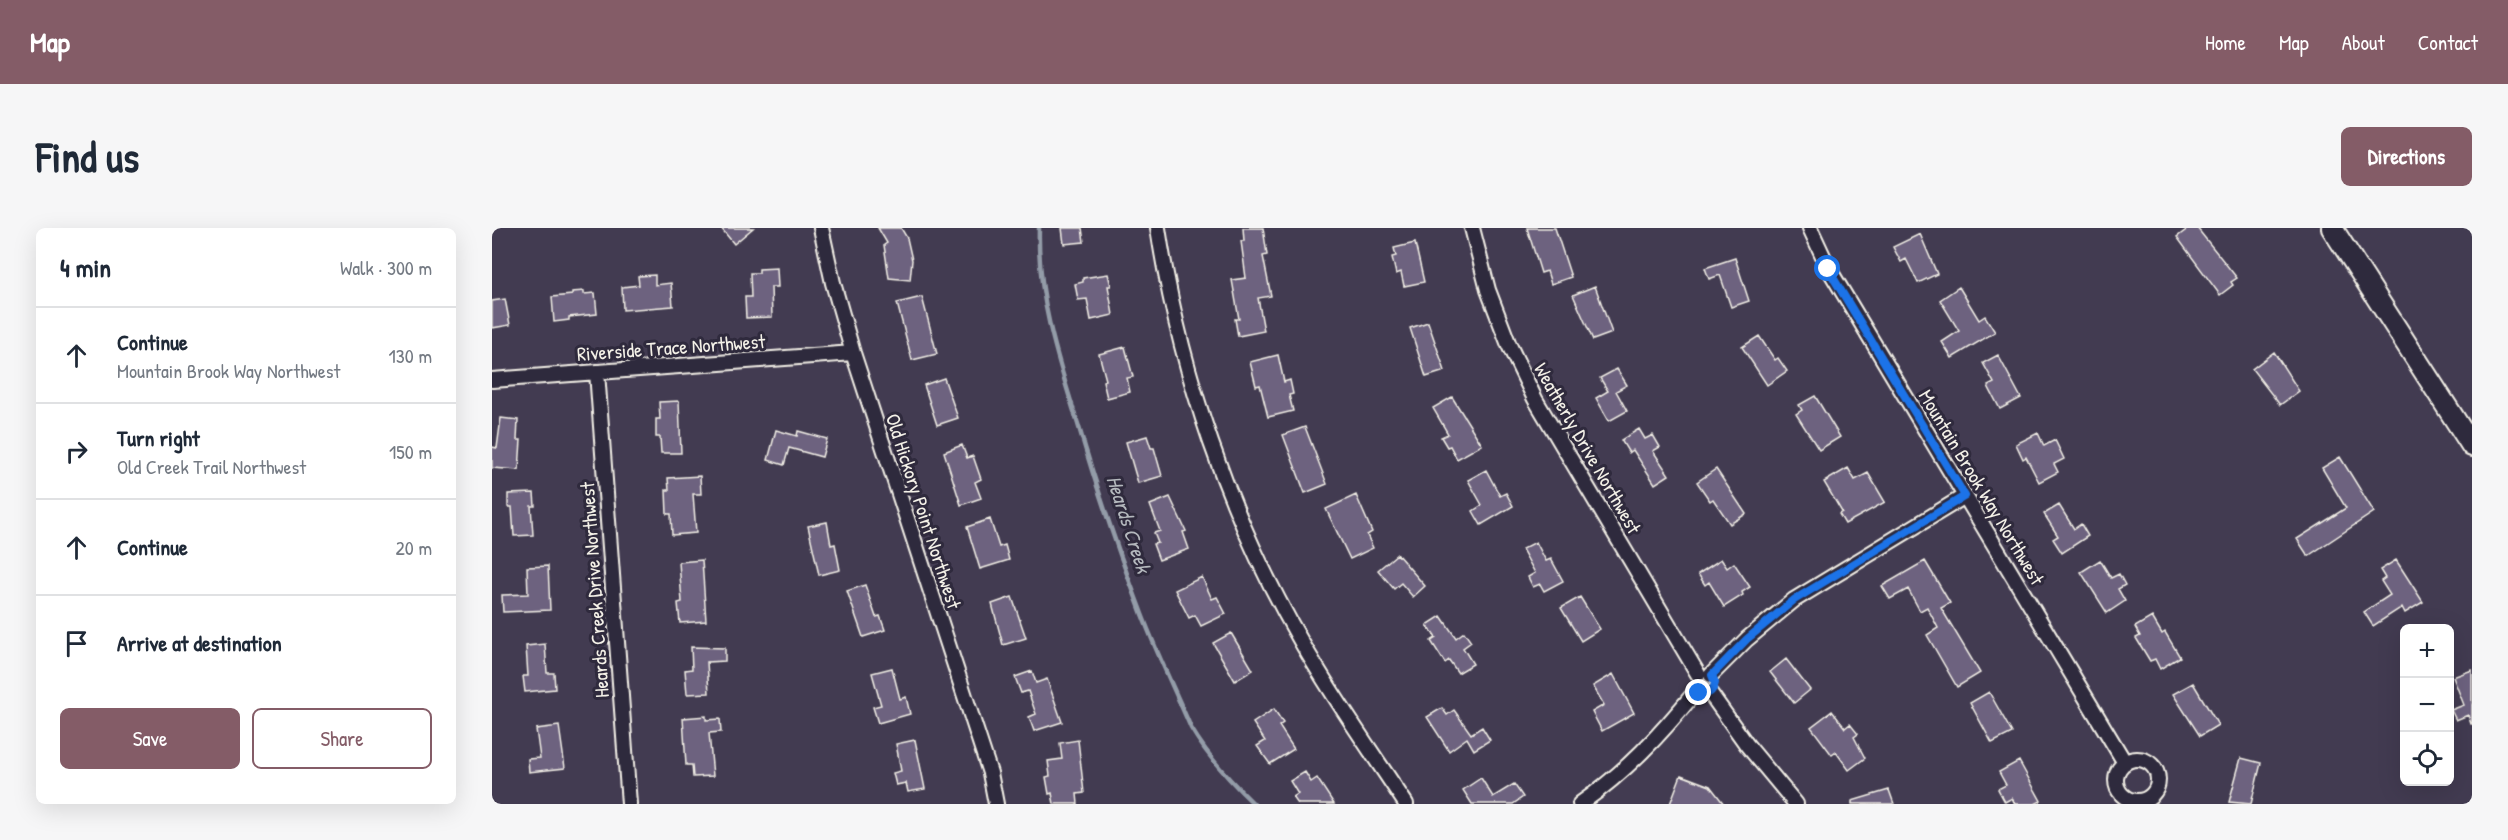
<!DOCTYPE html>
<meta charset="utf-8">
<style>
:root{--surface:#fff;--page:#f6f6f7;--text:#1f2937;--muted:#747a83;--line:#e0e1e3;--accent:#845c67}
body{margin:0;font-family:"Patrick Hand",sans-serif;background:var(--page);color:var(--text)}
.controls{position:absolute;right:18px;bottom:18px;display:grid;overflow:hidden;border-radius:9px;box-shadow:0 6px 24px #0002}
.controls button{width:54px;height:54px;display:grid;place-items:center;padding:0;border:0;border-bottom:2px solid var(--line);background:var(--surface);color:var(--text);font:30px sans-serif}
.stop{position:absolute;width:18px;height:18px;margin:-14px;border:4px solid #1a73e8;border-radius:50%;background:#fff}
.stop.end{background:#1a73e8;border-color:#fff;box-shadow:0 2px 6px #0008}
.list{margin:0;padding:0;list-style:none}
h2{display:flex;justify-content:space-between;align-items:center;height:78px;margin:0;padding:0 24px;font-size:26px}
h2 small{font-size:20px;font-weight:400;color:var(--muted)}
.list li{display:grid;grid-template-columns:39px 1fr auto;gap:18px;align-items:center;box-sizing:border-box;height:96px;padding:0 24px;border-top:2px solid var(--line)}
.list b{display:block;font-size:22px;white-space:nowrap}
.list p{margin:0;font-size:20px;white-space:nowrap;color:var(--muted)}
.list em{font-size:20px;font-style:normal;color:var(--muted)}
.actions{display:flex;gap:12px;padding:18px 24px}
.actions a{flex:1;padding:14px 0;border:2px solid var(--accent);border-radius:9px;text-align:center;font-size:21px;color:var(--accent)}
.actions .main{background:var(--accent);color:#fff}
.icon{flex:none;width:33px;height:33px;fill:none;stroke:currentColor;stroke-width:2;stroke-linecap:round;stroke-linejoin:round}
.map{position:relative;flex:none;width:1980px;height:576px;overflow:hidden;border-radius:9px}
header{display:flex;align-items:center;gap:36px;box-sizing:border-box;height:84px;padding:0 30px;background:var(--accent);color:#fff}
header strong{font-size:28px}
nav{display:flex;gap:33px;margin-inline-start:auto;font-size:21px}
.intro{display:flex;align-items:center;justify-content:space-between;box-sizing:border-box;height:144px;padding:0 36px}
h1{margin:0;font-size:42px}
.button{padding:15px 27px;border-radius:9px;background:var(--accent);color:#fff;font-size:21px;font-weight:700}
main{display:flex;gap:36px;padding:0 36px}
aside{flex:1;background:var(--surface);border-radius:9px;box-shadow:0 6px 24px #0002}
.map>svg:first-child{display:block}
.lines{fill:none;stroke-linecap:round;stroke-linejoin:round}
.stream{stroke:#939ca8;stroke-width:4.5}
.building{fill:#6d627f;stroke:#f4f1e8;stroke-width:1.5}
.street-casing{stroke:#f4f1e8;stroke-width:18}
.secondary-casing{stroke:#f4f1e8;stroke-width:24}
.street{stroke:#2f2a3d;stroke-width:14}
.secondary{stroke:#2f2a3d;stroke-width:20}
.route{stroke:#1a73e8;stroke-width:8}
.labels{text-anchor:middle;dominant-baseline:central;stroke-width:6;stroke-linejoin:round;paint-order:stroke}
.street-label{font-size:20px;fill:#f4f1e8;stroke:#2f2a3d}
.water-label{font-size:21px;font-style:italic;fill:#b4b8bd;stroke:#2f2a3d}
</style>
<header>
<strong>Map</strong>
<nav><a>Home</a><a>Map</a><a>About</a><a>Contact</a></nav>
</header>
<div class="intro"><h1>Find us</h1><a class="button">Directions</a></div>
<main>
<aside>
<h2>4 min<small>Walk · 300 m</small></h2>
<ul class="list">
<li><svg class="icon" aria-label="ahead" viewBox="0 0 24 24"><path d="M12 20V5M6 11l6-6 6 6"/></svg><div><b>Continue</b><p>Mountain Brook Way Northwest</p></div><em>130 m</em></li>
<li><svg class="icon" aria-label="right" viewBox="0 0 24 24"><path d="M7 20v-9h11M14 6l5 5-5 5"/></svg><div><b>Turn right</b><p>Old Creek Trail Northwest</p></div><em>150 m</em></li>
<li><svg class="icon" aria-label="ahead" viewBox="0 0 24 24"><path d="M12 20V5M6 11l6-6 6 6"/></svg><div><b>Continue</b></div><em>20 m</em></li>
<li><svg class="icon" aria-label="arrive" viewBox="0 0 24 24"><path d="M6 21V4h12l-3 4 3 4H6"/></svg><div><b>Arrive at destination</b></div></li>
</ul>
<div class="actions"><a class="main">Save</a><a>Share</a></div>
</aside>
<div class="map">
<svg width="1980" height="576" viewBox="0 0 1980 576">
<rect width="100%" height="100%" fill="#423b51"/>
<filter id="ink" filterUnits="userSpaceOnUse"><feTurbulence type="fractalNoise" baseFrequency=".0167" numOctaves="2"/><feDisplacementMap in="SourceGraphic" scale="12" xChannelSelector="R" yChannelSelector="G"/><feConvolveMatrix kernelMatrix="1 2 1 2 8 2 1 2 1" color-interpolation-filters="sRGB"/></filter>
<g filter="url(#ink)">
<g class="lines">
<!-- stream -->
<path class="stream" d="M547,0c-2,67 19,133 39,196 18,61 38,122 61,182 15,42 35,82 52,122 17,29 39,53 63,76"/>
</g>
<!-- building -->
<path class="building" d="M229,0h32l-19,16z
M386,0h23l6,10 5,22 -2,20 -21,-2 -5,-33 3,-2z
M570,0h20l2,14 -20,2z
M751,0h20l4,27 -4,1 8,40 -13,2 6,33 -26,5 -3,-17h4l-7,-39 14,-2 -5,-37h3z
M1035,0h28l16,49 -20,7 -4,-13 -6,2z
M1697,0h8l40,50 -6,4 2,3 -13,10 -43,-58z
M1428,6l17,40 -19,9 -12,-24 -5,3 -8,-15z
M923,15l9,39 -20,4 -3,-14 -5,2 -4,-17 4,-1 -2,-8z
M1243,30l14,43 -18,6 -11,-32 -11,4 -4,-11z
M285,40l1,19h-7l1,30 -26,1 -1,-21h6l-1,-24h9v-4z
M616,46l3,12h-3l5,29 -22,5 -4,-21 -9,1 -3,-16 8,-2v-4z
M163,47v10l16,-2 2,23 -50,4 -1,-23 17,-2 -1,-9z
M1103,58l17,47 -19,7 -20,-45z
M1467,59l20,33 6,-4 10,16 -43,26 -10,-16 17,-11 -19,-31z
M92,63v3l11,-1 2,21 -28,3v3l-15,2 -2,-25 20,-2v-3z
M430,69l15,57 -25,6 -15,-57z
M13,71l5,26 -18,3v-27z
M936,94l17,49 -19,6 -16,-49z
M1267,108l16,24 3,-2 9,13 -20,14 -25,-38z
M633,119l8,30 -6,1 3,14 -23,6 -4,-17 3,-1 -7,-26z
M1782,124l25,39 -19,14 -28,-36z
M786,127l6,27 6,-2 3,14 -4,1 4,16 -25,6 -8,-32 -4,1 -6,-24z
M1506,127l23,43 -21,11 -12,-23 6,-3 -11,-20z
M1125,141l10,16 -11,6 11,20 -18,10 -13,-23 12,-7 -8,-13z
M452,150l14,40 -21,7 -13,-40z
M1323,168l25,41 -21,13 -23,-36 6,-4 -3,-5z
M960,169l30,48 -25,14 -7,-13 -3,1 -6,-10 7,-3 -15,-26z
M187,173l2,52h-20l-1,-16h-4v-18h4l-1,-17z
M9,190l17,2 -1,20h4l-2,30 -27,-2v-21l5,1z
M813,199l22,57 -22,9 -22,-58z
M1147,201l6,10 8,-4 7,12 -7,4 16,24 -14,9 -22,-34 -4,3 -8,-13z
M284,202l21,6 1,-5 29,8 -5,18 -33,-9 -5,17 -16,-5z
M1546,205l6,13 11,-6 9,19 -10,5 4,8 -19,10 -13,-25 -3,2 -7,-15z
M655,208l4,12h3l8,28 -24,7 -12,-41z
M470,217l5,13 6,-2 8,23 -6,3 6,16 -20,7 -17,-53z
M1848,229l34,55 -66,44 -11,-17 49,-31 -24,-40z
M1356,240l7,12 13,-7 17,29 -40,22 -6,-10 3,-2 -18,-30z
M1224,241l30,45 -16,10 -17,-25 -3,2 -13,-19z
M994,242l14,26 6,-3 7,13 -32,19 -8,-14 9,-6 -14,-25z
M208,248l1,18h-8l3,39 -24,2 -1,-21h-4l-1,-24h3l-1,-12z
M42,265l1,13h-4l2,29 -19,1 -2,-29h-4v-13z
M864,267l16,37 -5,3 6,13 -23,11 -24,-50z
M678,269l16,34 -3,1 6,17 -30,11 -6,-16 5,-1 -4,-10 6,-2 -10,-26z
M1567,277l15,24 7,-5 7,12 -26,17 -9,-14 5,-3 -14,-22z
M498,291l9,28 6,-2 4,15 -29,9 -13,-42z
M335,294l4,23 4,-1 5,26 -21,5 -11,-49z
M1044,314l10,19 5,-2 12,22 -19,10 -4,-7 -7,3 -5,-10 7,-4 -13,-24z
M905,326l28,32 -12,11 -12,-14 -7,6 -16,-19z
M1229,331l6,9 7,-5 16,24 -8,5 1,3 -19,12 -15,-25 -4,3 -7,-11z
M210,332l4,61 -26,2 -2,-20 4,-1 -3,-40z
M1608,332l11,18 8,-4 6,11 -7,4 7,12 -18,12 -26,-41z
M1904,332l27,42 -18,11 -3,-6 -29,19 -9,-14 26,-17 -9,-14 4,-3 -5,-8z
M1433,333l25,42 -9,5 39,65 -23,14 -30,-52 11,-7 -11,-21 -7,4 -12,-22 -18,10 -8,-13z
M56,338l2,44 -47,2 -1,-17 26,-1 -1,-27z
M710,349l10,22 5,-2 9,17 -25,12 -6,-11 -6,3 -14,-28z
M373,357l11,32 4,-1 5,14 -22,7 -16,-46z
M520,369l14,41 -23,7 -11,-41z
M1088,369l20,32 -19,12 -20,-33z
M949,388l15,22 8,-6 7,10 -8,6 10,16 -15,9 -9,-13 -4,3 -14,-22 5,-3 -9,-13z
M1660,389l10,17 3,-2 15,25 -20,12 -5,-10 -5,2 -14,-23 4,-2 -5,-9z
M739,405l22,37 -18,11 -22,-38z
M53,416l2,29h7l1,16 -30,3 -2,-16h5l-2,-30z
M199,419l34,1v13l-18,1 2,31 -22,1 -2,-24 7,-1z
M1294,431l24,31 -16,13 -24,-31z
M400,440l8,31 6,-2 4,17 -32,9 -5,-16 8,-2 -9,-32z
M1980,442v54h-1l-3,-9 -12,5 -5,-10 13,-5 -11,-28z
M540,443l4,12 11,-4 15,43 -28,9 -5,-14 7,-3 -8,-23 -7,2 -6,-16z
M1121,446l21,39 -32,18 -10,-19 12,-7 -11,-19z
M1701,455l25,42 -18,11 -27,-42z
M1497,464l23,41 -20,10 -22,-40z
M950,480l5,7 7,-5 17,24 11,-7 8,13 -16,10 -7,-12 -18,13 -22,-34z
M782,481l9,14 -4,3 15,23 -24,15 -13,-18 8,-5 -12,-18z
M1340,483l13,17 5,-4 8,10 -4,3 11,21 -16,12 -13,-18 -4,3 -21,-28z
M214,488v4l14,-1 1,13 -12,1 4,43 -20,1 -1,-12h-6l-3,-47z
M67,498l6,42 -36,4 -1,-13 12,-1 -4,-29z
M423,512l10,49 -17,3 -2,-9 -10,2 -3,-12 8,-2 -5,-27z
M586,512l6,53 -7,1 1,10h-24l-2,-11 -3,1 -3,-17 4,-1 -2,-15 14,-2 -2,-16z
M1749,530l20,5 -10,41 -22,-2z
M1527,533l22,40 -6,3h-20l-3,-6 -7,4 -7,-13 8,-4 -7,-13z
M813,544l6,10 6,-4 17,26h-36l-5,-7 5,-3 -8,-13z
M1189,547l29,11 14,18h-54z
M989,550l12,19 21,-13 9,13 -10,7h-41l-9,-14z
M1397,562l5,14h-42v-3z"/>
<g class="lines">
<!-- street casing -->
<g class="street-casing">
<path id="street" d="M329,0l12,55 20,70 137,420 6,31
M666,0c22,144 71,289 144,415 32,56 69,108 104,161
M980,0l16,62 21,55 26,54 163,275
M1318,0l19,41 296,494
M105,144l32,432
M0,152l361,-27
M1219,447l36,-36 47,-39 171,-104
M1218,465l37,52 49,59
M1624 552a21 21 0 1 1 42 0a21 21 0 1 1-42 0Z
M1088,576c46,-32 81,-70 116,-113"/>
</g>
<!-- secondary casing -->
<g class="secondary-casing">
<path id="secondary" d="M1840,0l140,218"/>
</g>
<!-- street -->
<use href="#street" class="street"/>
<!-- secondary -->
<use href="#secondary" class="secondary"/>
</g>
</g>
<g class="lines" filter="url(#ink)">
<!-- route -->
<path class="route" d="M1207,465c9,3 14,-1 16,-10l-3,-8 35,-36 47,-39 171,-104 -137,-227"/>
</g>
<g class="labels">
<!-- street labels -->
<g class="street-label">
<text transform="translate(179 119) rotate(-4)">Riverside Trace Northwest</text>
<text transform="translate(1096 220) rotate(60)">Weatherly Drive Northwest</text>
<text transform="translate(1490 259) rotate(59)">Mountain Brook Way Northwest</text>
<text transform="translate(432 283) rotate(72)">Old Hickory Point Northwest</text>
<text transform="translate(102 362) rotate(-94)">Heards Creek Drive Northwest</text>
</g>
<!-- water labels -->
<g class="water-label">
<text transform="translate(637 296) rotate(72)">Heards Creek</text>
</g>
</g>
</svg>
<div class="controls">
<button>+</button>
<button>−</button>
<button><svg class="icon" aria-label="locate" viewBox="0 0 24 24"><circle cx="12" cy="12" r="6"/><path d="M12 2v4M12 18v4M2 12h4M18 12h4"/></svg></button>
</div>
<div class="stop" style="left:1336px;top:41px"></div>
<div class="stop end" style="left:1207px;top:465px"></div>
</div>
</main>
